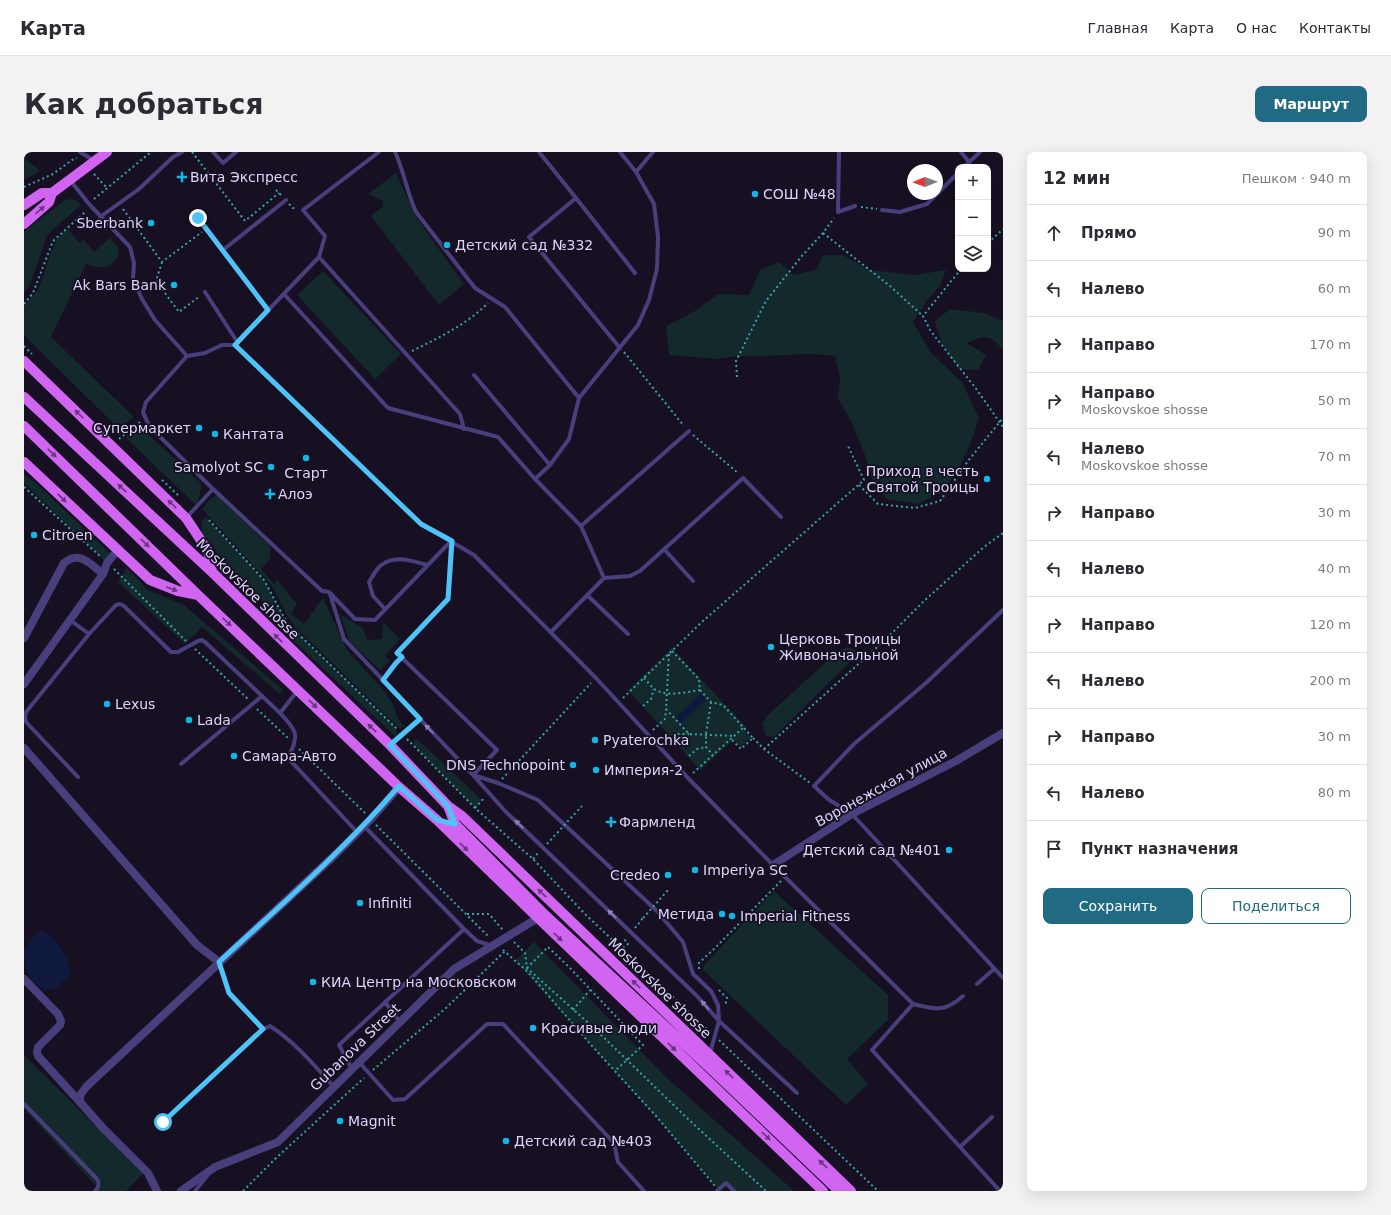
<!DOCTYPE html>
<html lang="ru">
<meta charset="utf-8">
<style>
:root{--surface:#fff;--page:#f2f2f3;--text:#2b2b33;--muted:#7c7c81;--line:#e1e1e2;--accent:#216a84}
body{margin:0;font-family:"DejaVu Sans",sans-serif;background:var(--page);color:var(--text)}
.controls{position:absolute;right:12px;top:12px;display:grid;overflow:hidden;border-radius:8px;box-shadow:0 4px 16px #0002}
.controls button{width:36px;height:36px;display:grid;place-items:center;padding:0;border:0;border-bottom:1px solid var(--line);background:var(--surface);color:var(--text);font:20px sans-serif}
.compass{position:absolute;left:883px;top:12px;width:36px;height:36px;border-radius:50%;background:var(--surface);box-shadow:0 4px 16px #0002;rotate:269deg}
.stop{position:absolute;width:12px;height:12px;margin:-9px;border:3px solid #4fc3f7;border-radius:50%;background:#fff}
.stop.end{background:#4fc3f7;border-color:#fff;box-shadow:0 1px 4px #0008}
.list{margin:0;padding:0;list-style:none}
h2{display:flex;justify-content:space-between;align-items:center;height:52px;margin:0;padding:0 16px;font-size:17px}
h2 small{font-size:13px;font-weight:400;color:var(--muted)}
.list li{display:grid;grid-template-columns:26px 1fr auto;gap:12px;align-items:center;box-sizing:border-box;height:56px;padding:0 16px;border-top:1px solid var(--line)}
.list b{display:block;font-size:15px;white-space:nowrap}
.list p{margin:0;font-size:13px;white-space:nowrap;color:var(--muted)}
.list em{font-size:13px;font-style:normal;color:var(--muted)}
.actions{display:flex;gap:8px;padding:12px 16px}
.actions a{flex:1;padding:9px 0;border:1px solid var(--accent);border-radius:8px;text-align:center;font-size:14px;color:var(--accent)}
.actions .main{background:var(--accent);color:#fff}
.icon{flex:none;width:22px;height:22px;fill:none;stroke:currentColor;stroke-width:2;stroke-linecap:round;stroke-linejoin:round}
.map{position:relative;flex:none;width:979px;height:1039px;overflow:hidden;border-radius:8px}
header{display:flex;align-items:center;gap:24px;box-sizing:border-box;height:56px;padding:0 20px;background:var(--surface);border-bottom:1px solid var(--line)}
header strong{font-size:19px}
nav{display:flex;gap:22px;margin-inline-start:auto;font-size:14px}
.intro{display:flex;align-items:center;justify-content:space-between;box-sizing:border-box;height:96px;padding:0 24px}
h1{margin:0;font-size:28px}
.button{padding:10px 18px;border-radius:8px;background:var(--accent);color:#fff;font-size:14px;font-weight:700}
main{display:flex;gap:24px;padding:0 24px}
aside{flex:1;background:var(--surface);border-radius:8px;box-shadow:0 4px 16px #0002}
.map>svg:first-child{display:block}
.green{fill:#13292c}
.water{fill:#0e193d}
.lines{fill:none;stroke-linecap:round;stroke-linejoin:round}
.path{stroke:#39a2ab;stroke-width:2;stroke-dasharray:2 3;stroke-linecap:butt}
.service{stroke:#4a3f7d;stroke-width:4}
.minor{stroke:#4a3f7d;stroke-width:8}
.primary{stroke:#d165f2;stroke-width:10}
.path-bridge{stroke:#39a2ab;stroke-width:2;stroke-dasharray:2 3;stroke-linecap:butt}
.oneway{fill:#6a3680}
.oneway2{fill:#8d82b6}
.route{stroke:#4fc3f7;stroke-width:5}
.poi-dot{fill:#14b6e8;stroke:#161022;stroke-width:1.5}
.labels{text-anchor:middle;dominant-baseline:central;stroke-width:3.5;stroke-linejoin:round;paint-order:stroke}
.poi-label{font-size:14px;fill:#ded5fb;stroke:#161022;text-anchor:start}
.street-label{font-size:14px;fill:#ded5fb;stroke:#161022}
</style>
<header>
<strong>Карта</strong>
<nav><a>Главная</a><a>Карта</a><a>О нас</a><a>Контакты</a></nav>
</header>
<div class="intro"><h1>Как добраться</h1><a class="button">Маршрут</a></div>
<main>
<div class="map">
<svg width="979" height="1039" viewBox="0 0 979 1039">
<rect width="100%" height="100%" fill="#161022"/>
<!-- green -->
<path class="green" d="M0,5l16,14 -16,9z
M372,21l20,44 48,67 -25,21 -68,-89 12,-10v-5l-15,-7z
M47,47l6,2 4,4 -32,28 -3,5 -16,47 -6,7v-60l41,-32z
M44,77l11,14 5,-3 10,12 16,-14 9,10 -1,9c-11,14 -18,11 -32,7l-35,73 83,80 -15,12 -95,-94v-29l14,-16 17,-48 4,-6z
M799,103h20l27,15 44,5 32,-5 -6,16 -14,16 -13,20 18,31 31,29 17,36 -6,19 -14,32 -18,23 -23,12 -32,-5 -14,-21 -7,-23 -13,-32 -14,-25 2,-20 -5,-22 -23,-2 -51,2h-23l-19,3 -50,-4 -3,-29 29,-15 23,-17 31,1 11,-25 19,-8 15,13 22,-5z
M299,119l78,83 -26,25 -78,-84z
M926,157l34,4 19,8v29c-14,-16 -18,-15 -36,-7l19,12 -8,15 -20,-1 -17,-27 -6,-21z
M114,273l63,58 -1,11 -4,11 -71,-68z
M0,322l14,11 75,71 -6,7 -83,-80z
M193,343l54,52 -1,12 -9,10 13,15 3,-4 20,24 -6,10 13,10 19,-26 24,52 39,43 8,13 4,13 6,7 -4,3 -106,-103 -6,-9 -16,-31 -70,-77 8,-10z
M182,365l58,63 23,43 109,104 1,11 -115,-108 -20,-28 -38,-35 -10,-20 -12,-15 -1,-10z
M103,416l21,22 36,15 99,85 -3,4 -78,-67 -17,17 -67,-62z
M316,462l23,14 4,12 15,-1 1,-17 17,17 -15,17 5,5 -10,9 -30,-28z
M823,495l13,5 -86,85 -8,-1 -4,-13 6,-8 69,-63z
M648,496l75,80 -3,2 7,7 -10,10 -8,-7 -33,30 -72,-80z
M392,586l66,62 -7,8 -62,-63z
M750,739l114,104v25l-41,39 21,25 -22,21 -143,-135 2,-6z
M510,790l132,135 128,114h-60l-8,-8 -7,7 -49,-57 -155,-172z
M0,903l119,118 -17,18h-31l3,-3 -74,-79z"/>
<!-- water -->
<path class="water" d="M677,541l5,7 -25,23 -5,-6z
M17,778l12,7 13,20 6,15 -16,17 -12,1 -13,-9 -6,-15 -1,-15 8,-12z"/>
<g class="lines">
<!-- path -->
<path class="path" d="M168,0l53,69 34,-28
M70,22l13,14
M0,35l29,-13 19,-14 5,-2
M252,38l6,6
M70,47l57,-47
M265,52l4,4 4,1
M837,55l16,2
M99,57l39,53 40,-30
M799,81l67,53 33,30
M964,91l15,-14
M138,110l-6,19 23,31 21,-16
M937,117l-38,47 7,14 47,60 26,37
M0,152l9,-11 20,-52 31,-28 2,-2
M0,194l8,8
M388,199c28,-14 54,-26 76,-48
M600,200l60,74
M713,225l-1,-16 30,-60 35,-44 22,-24 11,-15
M669,283l45,38
M95,287l21,-17
M138,328l18,17
M835,333l19,19 37,4 25,-7 28,-40 35,-43
M0,335l77,70
M185,368l55,60 23,43 111,107
M90,417l72,72
M171,497l54,51
M648,499l27,28 1,11 11,12 12,3 30,33 -12,11 -10,-10
M645,502l-3,55 23,25 46,2
M620,526c3,3 6,7 9,10 11,10 34,4 47,2
M599,546l80,-77 161,-141 -16,-34
M687,550l-5,32v13l7,8
M619,554l8,-7 3,-10
M233,557l32,30
M629,578l12,-11 1,-10
M729,586l11,11 46,34
M383,587l68,69 58,51 52,55 125,118
M643,593l11,-11h11
M275,597l66,64
M740,597l120,-108 40,-40 60,-54 19,-14
M665,604l8,-7 9,-2
M669,621l51,-46
M478,627l89,-96
M451,656l10,-11
M352,673l113,112
M509,707l6,-7
M443,762h22l14,16
M611,776l8,-10
M490,790l11,11 2,15 68,61 92,89 79,73
M599,796l5,-4 -3,-4 2,-3
M479,798l25,22 64,74 64,70 59,70
M503,816l21,-21 21,20 74,78 -28,26
M675,817v-6l16,-15 66,-67
M695,838l8,8 -2,8
M549,858l17,-20
M695,888l159,151
M349,918l73,-62 59,-57
M219,1039l32,-32 89,-81"/>
<!-- service -->
<path class="service" d="M56,0l13,8
M189,0l10,11 13,-11
M355,0l-76,58 22,26 -6,21 141,157 4,15
M371,0c9,19 12,41 21,60l59,76 30,19 74,91
M515,0l37,46 -47,39 91,111
M596,0l16,20
M815,0l-1,60 17,-6
M937,0l8,10
M940,15l16,-15
M46,28l19,24 41,43 4,16 -1,16 9,20 13,21 32,36 18,-3 17,-8h13l186,179 53,31 122,123 92,100 85,87 140,139c22,5 31,9 50,-8
M552,46l59,75
M858,58l18,2 27,-8 31,-31
M76,65l39,-28 34,-32 9,-5
M174,66l70,92
M199,98l63,-50
M181,140l33,51
M260,142l104,114 110,29 37,42 46,47 23,52
M211,193l84,-88
M163,204l-41,46 -3,10 6,14 64,63 109,102 7,1 26,27 20,1 76,-79
M450,223l76,90
M511,327l15,-14 19,-26 10,-41 59,-73 11,-25 8,-31 1,-32 -4,-33 -18,-32 17,-20
M162,366l27,-29
M557,374l108,-95
M427,389l-3,58 -51,54 100,97 -24,25 25,8 40,17 119,111 26,31 10,32 18,17 7,14 1,16 78,72
M640,397l29,32
M306,442l14,45 76,80
M563,443l41,39
M361,457l-12,-13 -4,-14c3,-5 7,-12 11,-16 15,-12 31,-5 48,-1
M979,458l-76,72 -73,62 -40,42 14,13 24,15 151,164
M46,468l19,14 27,-29 4,-1 4,2 47,46h7l20,-11 4,-1 3,2 75,71
M527,480l53,-54 26,-2 10,-5 103,-93 38,39
M359,528l12,-17 7,-6
M274,538l-18,23c17,18 20,22 8,45l69,74
M367,593l29,-26 53,56 32,36 192,185 22,25 -9,32
M157,612l81,-68
M54,625l-52,-55 -1,-4 1,-6 63,-78
M340,674l100,103 13,12 15,5
M953,832l17,-15
M361,850l15,20
M889,852l-41,46 128,141
M239,877l7,-3c25,16 44,39 64,61
M335,910l34,38 12,-1 82,-75h16l111,119 4,19 26,29
M328,917l-13,-24 125,-116
M0,952l73,75c3,5 2,8 -2,12
M139,970l100,-93 -34,-36 -10,-31
M936,995l32,-30
M171,1039l12,-15
M693,1039l9,-8 8,8"/>
<!-- minor -->
<path class="minor" d="M0,486l40,-75c16,-13 26,1 39,11
M0,532l79,-110 4,-11 10,-12
M0,596l173,197 22,17
M749,713l79,-51 104,-53 47,-28
M0,827l34,35 3,7 -1,4 -22,22 -1,5 1,4 41,45
M133,1039l-9,-18 -45,-45 -24,-27 2,-7 5,-7 250,-233 35,-35 28,-32
M157,1039l34,-24 63,-25 176,-173 84,-51"/>
<!-- primary -->
<path class="primary" d="M28,41l55,-41
M0,53l18,-12h10
M0,72l25,-22 3,-9
M0,209l162,157 22,33 4,21
M0,245l188,175 178,173 58,61 14,10 389,375
M0,274l174,169 201,192 38,33 101,98 285,273
M0,310l126,118 28,11 20,4
M424,654l7,18 89,90 164,152 131,125"/>
<!-- path-bridge -->
<path class="path-bridge" d="M523,692l35,-38
M619,766l26,-29"/>
</g>
<!-- one-way arrows -->
<defs><path id="oneway-solid" d="M-6-.8H1V-3.2L6.5 0L1 3.2V.8H-6Z"/></defs>
<g class="oneway">
<use href="#oneway-solid" transform="translate(16 58) rotate(-41)"/>
<use href="#oneway-solid" transform="translate(55 262) rotate(-136)"/>
<use href="#oneway-solid" transform="translate(28 301) rotate(44)"/>
<use href="#oneway-solid" transform="translate(98 336) rotate(-137)"/>
<use href="#oneway-solid" transform="translate(38 346) rotate(44)"/>
<use href="#oneway-solid" transform="translate(148 352) rotate(-136)"/>
<use href="#oneway-solid" transform="translate(121 391) rotate(44)"/>
<use href="#oneway-solid" transform="translate(148 437) rotate(20)"/>
<use href="#oneway-solid" transform="translate(203 470) rotate(43)"/>
<use href="#oneway-solid" transform="translate(254 486) rotate(-136)"/>
<use href="#oneway-solid" transform="translate(289 552) rotate(44)"/>
<use href="#oneway-solid" transform="translate(348 576) rotate(-136)"/>
<use href="#oneway-solid" transform="translate(440 695) rotate(44)"/>
<use href="#oneway-solid" transform="translate(518 741) rotate(-136)"/>
<use href="#oneway-solid" transform="translate(534 785) rotate(44)"/>
<use href="#oneway-solid" transform="translate(612 832) rotate(-136)"/>
<use href="#oneway-solid" transform="translate(648 895) rotate(44)"/>
<use href="#oneway-solid" transform="translate(705 922) rotate(-136)"/>
<use href="#oneway-solid" transform="translate(742 984) rotate(44)"/>
<use href="#oneway-solid" transform="translate(799 1012) rotate(-136)"/>
</g>
<g class="oneway2">
<use href="#oneway-solid" transform="translate(405 577) rotate(-134)"/>
<use href="#oneway-solid" transform="translate(495 672) rotate(-136)"/>
<use href="#oneway-solid" transform="translate(588 762) rotate(-136)"/>
<use href="#oneway-solid" transform="translate(681 853) rotate(-131)"/>
</g>
<g class="lines">
<!-- route -->
<path class="route" d="M139,970l100,-93 -34,-36 -10,-31c62,-57 125,-112 180,-176l38,34 18,4 -7,-18 -58,-61 30,-26 -37,-39 13,-17 6,-6 -5,-4 51,-54 4,-58 -31,-17 -186,-179 33,-35 -70,-92"/>
</g>
<!-- markers -->
<g class="poi-dot">
<path d="M156 19h4v4h4v4h-4v4h-4v-4h-4v-4h4z"/>
<circle cx="731" cy="42" r="4"/>
<circle cx="127" cy="71" r="4"/>
<circle cx="423" cy="93" r="4"/>
<circle cx="150" cy="133" r="4"/>
<circle cx="175" cy="276" r="4"/>
<circle cx="191" cy="282" r="4"/>
<circle cx="282" cy="306" r="4"/>
<circle cx="247" cy="315" r="4"/>
<circle cx="963" cy="327" r="4"/>
<path d="M244 336h4v4h4v4h-4v4h-4v-4h-4v-4h4z"/>
<circle cx="10" cy="383" r="4"/>
<circle cx="747" cy="495" r="4"/>
<circle cx="83" cy="552" r="4"/>
<circle cx="165" cy="568" r="4"/>
<circle cx="571" cy="588" r="4"/>
<circle cx="210" cy="604" r="4"/>
<circle cx="549" cy="613" r="4"/>
<circle cx="572" cy="618" r="4"/>
<path d="M585 664h4v4h4v4h-4v4h-4v-4h-4v-4h4z"/>
<circle cx="925" cy="698" r="4"/>
<circle cx="671" cy="718" r="4"/>
<circle cx="644" cy="723" r="4"/>
<circle cx="336" cy="751" r="4"/>
<circle cx="698" cy="762" r="4"/>
<circle cx="708" cy="764" r="4"/>
<circle cx="289" cy="830" r="4"/>
<circle cx="509" cy="876" r="4"/>
<circle cx="316" cy="969" r="4"/>
<circle cx="482" cy="989" r="4"/>
</g>
<g class="labels">
<!-- poi labels -->
<g class="poi-label">
<text x="166" y="25">Вита Экспресс</text>
<text x="739" y="42">СОШ №48</text>
<text x="119" y="71" text-anchor="end">Sberbank</text>
<text x="431" y="93">Детский сад №332</text>
<text x="142" y="133" text-anchor="end">Ak Bars Bank</text>
<text x="167" y="276" text-anchor="end">Супермаркет</text>
<text x="199" y="282">Кантата</text>
<text x="239" y="315" text-anchor="end">Samolyot SC</text>
<text x="955" y="319" text-anchor="end">Приход в честь<tspan x="955" dy="16">Святой Троицы</tspan></text>
<text x="282" y="321" text-anchor="middle">Старт</text>
<text x="254" y="342">Алоэ</text>
<text x="18" y="383">Citroen</text>
<text x="755" y="487">Церковь Троицы<tspan x="755" dy="16">Живоначальной</tspan></text>
<text x="91" y="552">Lexus</text>
<text x="173" y="568">Lada</text>
<text x="579" y="588">Pyaterochka</text>
<text x="218" y="604">Самара-Авто</text>
<text x="541" y="613" text-anchor="end">DNS Technopoint</text>
<text x="580" y="618">Империя-2</text>
<text x="595" y="670">Фармленд</text>
<text x="917" y="698" text-anchor="end">Детский сад №401</text>
<text x="679" y="718">Imperiya SC</text>
<text x="636" y="723" text-anchor="end">Credeo</text>
<text x="344" y="751">Infiniti</text>
<text x="690" y="762" text-anchor="end">Метида</text>
<text x="716" y="764">Imperial Fitness</text>
<text x="297" y="830">КИА Центр на Московском</text>
<text x="517" y="876">Красивые люди</text>
<text x="324" y="969">Magnit</text>
<text x="490" y="989">Детский сад №403</text>
</g>
<!-- street labels -->
<g class="street-label">
<text transform="translate(224 437) rotate(44)">Moskovskoe shosse</text>
<text transform="translate(857 635) rotate(-29)">Воронежская улица</text>
<text transform="translate(636 836) rotate(44)">Moskovskoe shosse</text>
<text transform="translate(331 895) rotate(-44)">Gubanova Street</text>
</g>
</g>
</svg>
<div class="controls">
<button>+</button>
<button>−</button>
<button><svg class="icon" aria-label="layers" viewBox="0 0 24 24"><path d="M12 4l9 5-9 5-9-5zM3 14l9 5 9-5"/></svg></button>
</div>
<svg class="compass" viewBox="-18 -18 36 36"><path d="M0-13l5 13h-10z" fill="#e53935"/><path d="M0 13l5-13h-10z" fill="#7c7c81"/></svg>
<div class="stop" style="left:139px;top:970px"></div>
<div class="stop end" style="left:174px;top:66px"></div>
</div>
<aside>
<h2>12 мин<small>Пешком · 940 m</small></h2>
<ul class="list">
<li><svg class="icon" aria-label="ahead" viewBox="0 0 24 24"><path d="M12 20V5M6 11l6-6 6 6"/></svg><div><b>Прямо</b></div><em>90 m</em></li>
<li><svg class="icon" aria-label="left" viewBox="0 0 24 24"><path d="M17 20v-9H6M10 6l-5 5 5 5"/></svg><div><b>Налево</b></div><em>60 m</em></li>
<li><svg class="icon" aria-label="right" viewBox="0 0 24 24"><path d="M7 20v-9h11M14 6l5 5-5 5"/></svg><div><b>Направо</b></div><em>170 m</em></li>
<li><svg class="icon" aria-label="right" viewBox="0 0 24 24"><path d="M7 20v-9h11M14 6l5 5-5 5"/></svg><div><b>Направо</b><p>Moskovskoe shosse</p></div><em>50 m</em></li>
<li><svg class="icon" aria-label="left" viewBox="0 0 24 24"><path d="M17 20v-9H6M10 6l-5 5 5 5"/></svg><div><b>Налево</b><p>Moskovskoe shosse</p></div><em>70 m</em></li>
<li><svg class="icon" aria-label="right" viewBox="0 0 24 24"><path d="M7 20v-9h11M14 6l5 5-5 5"/></svg><div><b>Направо</b></div><em>30 m</em></li>
<li><svg class="icon" aria-label="left" viewBox="0 0 24 24"><path d="M17 20v-9H6M10 6l-5 5 5 5"/></svg><div><b>Налево</b></div><em>40 m</em></li>
<li><svg class="icon" aria-label="right" viewBox="0 0 24 24"><path d="M7 20v-9h11M14 6l5 5-5 5"/></svg><div><b>Направо</b></div><em>120 m</em></li>
<li><svg class="icon" aria-label="left" viewBox="0 0 24 24"><path d="M17 20v-9H6M10 6l-5 5 5 5"/></svg><div><b>Налево</b></div><em>200 m</em></li>
<li><svg class="icon" aria-label="right" viewBox="0 0 24 24"><path d="M7 20v-9h11M14 6l5 5-5 5"/></svg><div><b>Направо</b></div><em>30 m</em></li>
<li><svg class="icon" aria-label="left" viewBox="0 0 24 24"><path d="M17 20v-9H6M10 6l-5 5 5 5"/></svg><div><b>Налево</b></div><em>80 m</em></li>
<li><svg class="icon" aria-label="arrive" viewBox="0 0 24 24"><path d="M6 21V4h12l-3 4 3 4H6"/></svg><div><b>Пункт назначения</b></div></li>
</ul>
<div class="actions"><a class="main">Сохранить</a><a>Поделиться</a></div>
</aside>
</main>
